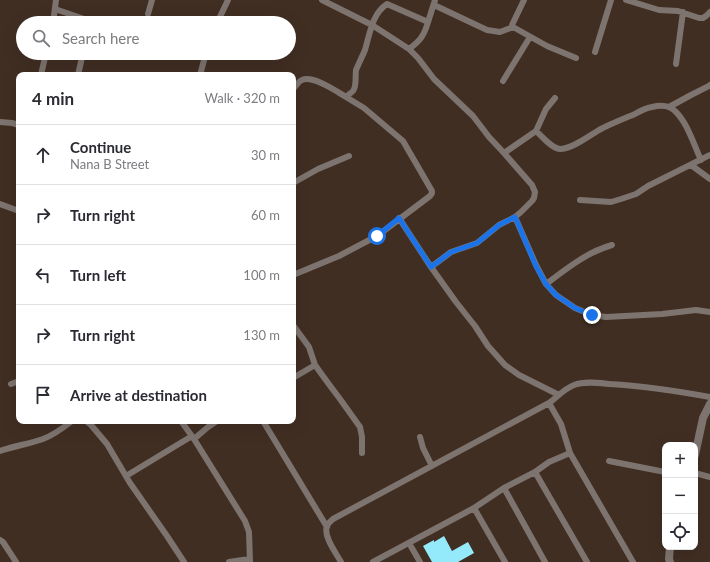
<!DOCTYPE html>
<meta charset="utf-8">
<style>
:root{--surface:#fff;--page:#f7f7f7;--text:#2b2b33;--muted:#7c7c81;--line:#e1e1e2}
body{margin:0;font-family:Lato,sans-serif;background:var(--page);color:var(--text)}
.controls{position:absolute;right:12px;bottom:12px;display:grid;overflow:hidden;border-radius:8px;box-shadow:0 4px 16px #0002}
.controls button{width:36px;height:36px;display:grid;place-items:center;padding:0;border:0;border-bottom:1px solid var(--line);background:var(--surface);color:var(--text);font:20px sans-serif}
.stop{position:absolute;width:12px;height:12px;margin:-9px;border:3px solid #1a73e8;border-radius:50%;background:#fff}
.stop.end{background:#1a73e8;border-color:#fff;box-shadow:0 1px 4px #0008}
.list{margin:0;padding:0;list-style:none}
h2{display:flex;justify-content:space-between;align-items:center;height:52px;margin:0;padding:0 16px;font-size:17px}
h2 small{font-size:13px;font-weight:400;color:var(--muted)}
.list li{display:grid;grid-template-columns:26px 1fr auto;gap:12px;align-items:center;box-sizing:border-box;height:60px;padding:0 16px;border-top:1px solid var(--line)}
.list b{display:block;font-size:15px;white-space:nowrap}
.list p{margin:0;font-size:13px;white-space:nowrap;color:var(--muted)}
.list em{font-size:13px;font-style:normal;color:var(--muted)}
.icon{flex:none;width:22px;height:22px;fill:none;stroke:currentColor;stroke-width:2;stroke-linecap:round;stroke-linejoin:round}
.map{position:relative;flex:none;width:710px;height:562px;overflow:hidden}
.search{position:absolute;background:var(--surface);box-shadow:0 4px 16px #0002;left:16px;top:16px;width:280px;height:44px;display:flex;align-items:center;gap:10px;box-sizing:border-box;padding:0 14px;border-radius:22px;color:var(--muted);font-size:15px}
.panel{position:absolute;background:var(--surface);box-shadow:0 4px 16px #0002;left:16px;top:72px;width:280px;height:352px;border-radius:8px}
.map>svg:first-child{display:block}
.building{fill:#94eafa}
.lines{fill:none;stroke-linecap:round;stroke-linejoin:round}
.minor{stroke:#7e746f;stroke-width:6}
.tertiary{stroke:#7e746f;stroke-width:8}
.route{stroke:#1a73e8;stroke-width:5}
</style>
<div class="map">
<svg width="710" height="562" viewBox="0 0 710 562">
<rect width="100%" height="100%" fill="#412e23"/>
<!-- building -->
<path class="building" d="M444,536l8,15 16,-9 6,11 -16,9h-26l-9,-16 11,-6v2z"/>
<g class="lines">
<!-- minor -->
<path class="minor" d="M322,0l50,25 37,24 9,9 16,21 39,37 16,21 15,16 28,32 3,7 -1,6 -2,3 -11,11 -6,5 -16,8 -22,18 -26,9 -20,15
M524,0l-12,25 1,2 34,19 29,12
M626,0l33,10 19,1 21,7h4l3,-2 4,-4
M434,5l53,25 13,2 13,-5
M55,9l41,14
M148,14l4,-14
M53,23l3,-23
M217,23l11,-23
M409,49c11,-8 15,-13 19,-27
M595,52l16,-52
M676,64l7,-52
M41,75l5,-22
M78,75l5,-22
M200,75l6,-22
M503,81l27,-44
M293,89c3,-3 6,-8 9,-9 11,-5 34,11 44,17 2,-2 5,-4 7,-6 4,-5 2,-15 3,-21 3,-7 6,-13 9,-20 5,-17 7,-36 22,-46l41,18 7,-22
M669,107l22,-12 18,-9 1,-1
M0,122l12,1 7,2
M536,131c7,6 15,17 24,18 12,0 29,-13 39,-19 11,-6 24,-11 36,-16 5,-3 11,-6 17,-7 8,-2 17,-2 23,4 12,11 19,34 26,49
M504,153l32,-22 10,-22 9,-11
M691,165l19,14
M293,183l25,-14 31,-13
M580,200l31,2 10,-3 15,-5 12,-8 62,-31
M0,204l19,7
M515,217l21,48 10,19 10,11 19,13 17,7 14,2 56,-3 34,-4 14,2
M399,218l32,49 25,35 19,24 13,20 17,19 14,10 40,20
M293,275l46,-19 38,-20 53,-40 2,-3v-2l-29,-50 -39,-33 -18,-11
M546,284c20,-15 41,-32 66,-39
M293,325l16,22 6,18 13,18 12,16 20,28 2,10v16
M293,378l22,-13
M11,384l8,-3
M549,403l12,21 9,29 63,109
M86,421l5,4 16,19 23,39 37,53 17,26
M181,421l13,18 51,82 4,11 1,30
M263,421l64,106
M420,437l3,11 9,18
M194,439l14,-12 9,-6
M0,451c14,-5 29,-7 43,-12 11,-4 20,-11 29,-18
M609,461l56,11
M535,472l52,90
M695,473l15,4
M126,476l66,-40
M504,488l41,74
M474,508l31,54
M0,540l3,2 13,20
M409,543l11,19
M229,562l20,-3
M341,562c-5,-9 -18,-26 -14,-36 1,-3 4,-5 6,-7l216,-116c8,-6 15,-14 25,-18 10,-4 25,-2 36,-1 34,2 67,7 100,13
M373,562l101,-54 30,-20 31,-16 14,-10 21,-9"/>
<!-- tertiary -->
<path class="tertiary" d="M695,455l8,-37 7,-14
M670,562l-1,-3 1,-12"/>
</g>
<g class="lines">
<!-- route -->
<path class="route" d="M377,236l22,-18 32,49 20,-15 26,-9 22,-18 16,-8 21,49 10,18 10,11 19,13 17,7"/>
</g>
</svg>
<div class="controls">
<button>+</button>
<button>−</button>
<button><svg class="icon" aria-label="locate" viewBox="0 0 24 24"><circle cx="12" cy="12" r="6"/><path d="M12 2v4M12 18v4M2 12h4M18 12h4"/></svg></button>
</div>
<div class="stop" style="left:377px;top:236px"></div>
<div class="stop end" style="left:592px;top:315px"></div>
<div class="search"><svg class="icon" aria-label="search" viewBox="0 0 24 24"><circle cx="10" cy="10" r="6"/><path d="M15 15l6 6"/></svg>Search here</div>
<section class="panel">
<h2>4 min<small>Walk · 320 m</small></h2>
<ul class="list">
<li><svg class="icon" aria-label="ahead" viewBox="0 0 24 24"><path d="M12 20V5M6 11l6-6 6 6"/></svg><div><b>Continue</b><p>Nana B Street</p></div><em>30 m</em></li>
<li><svg class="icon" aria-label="right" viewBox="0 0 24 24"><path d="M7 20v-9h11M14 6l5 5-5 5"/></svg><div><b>Turn right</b></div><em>60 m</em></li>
<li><svg class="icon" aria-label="left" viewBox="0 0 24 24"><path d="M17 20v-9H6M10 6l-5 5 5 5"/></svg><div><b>Turn left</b></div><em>100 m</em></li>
<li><svg class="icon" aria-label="right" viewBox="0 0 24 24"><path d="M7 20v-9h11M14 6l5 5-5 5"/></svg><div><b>Turn right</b></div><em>130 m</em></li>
<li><svg class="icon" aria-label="arrive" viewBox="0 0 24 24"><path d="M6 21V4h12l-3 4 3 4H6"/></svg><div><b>Arrive at destination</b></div></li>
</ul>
</section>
</div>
